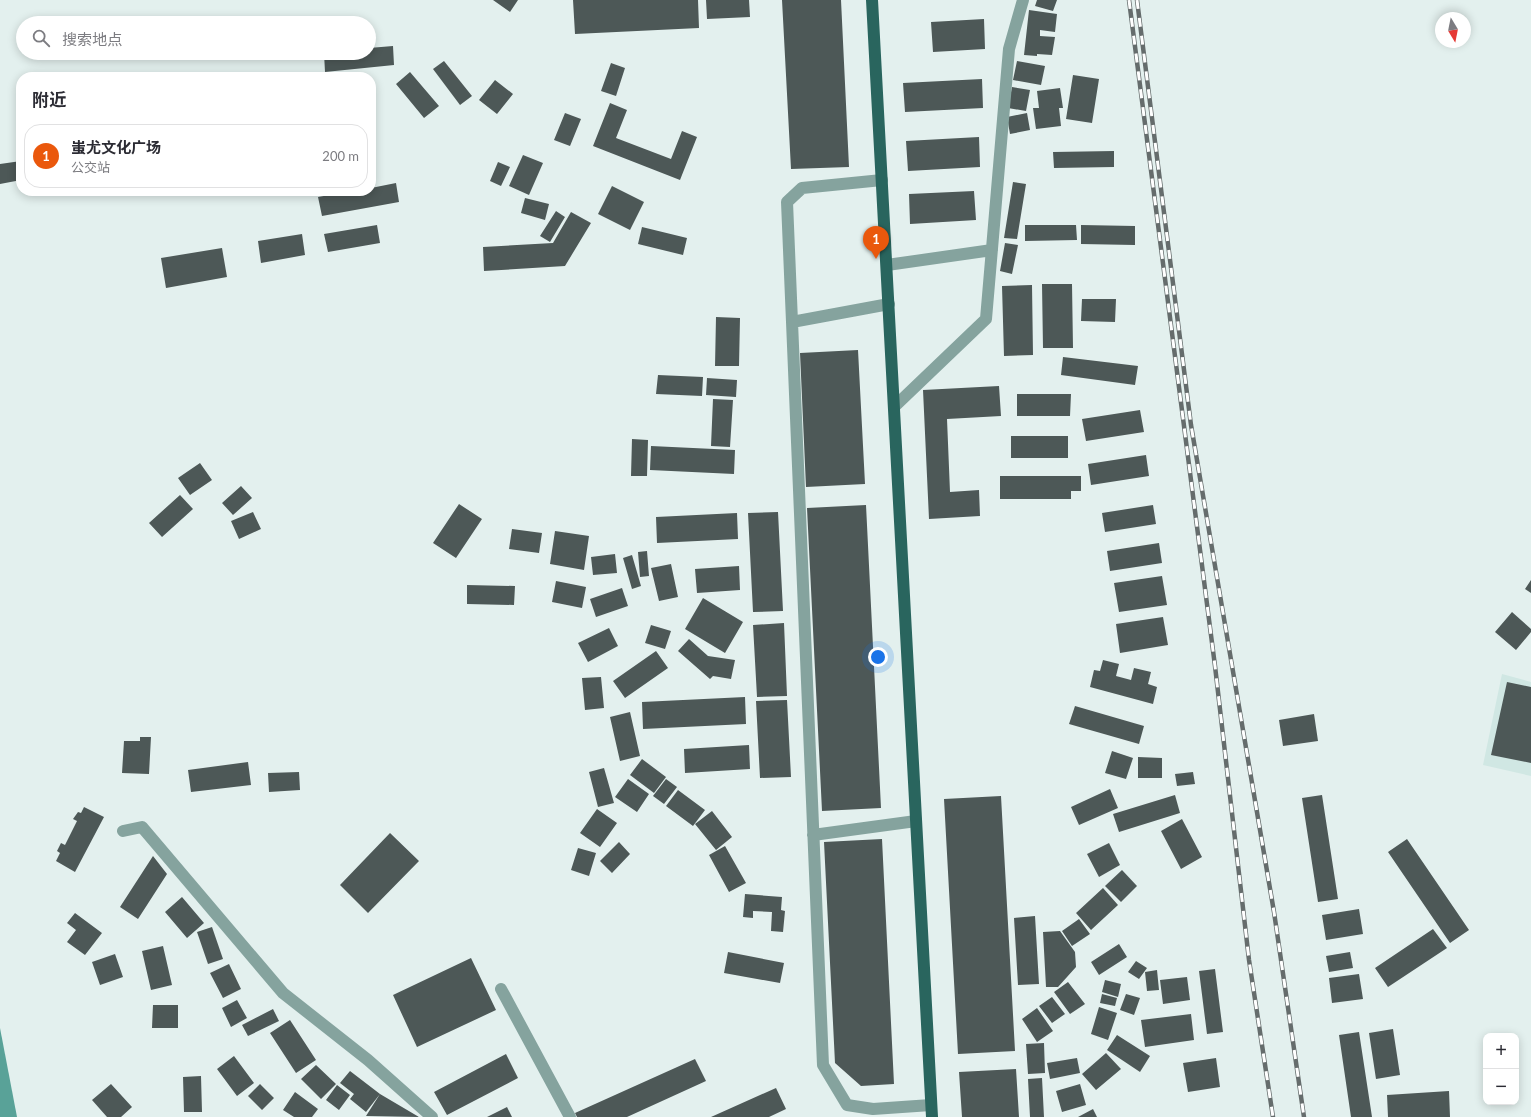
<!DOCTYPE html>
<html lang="zh">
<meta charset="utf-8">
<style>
:root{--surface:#fff;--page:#f2f2f3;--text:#2b2b33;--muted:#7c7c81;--line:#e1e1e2;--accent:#ea580c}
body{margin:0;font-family:Lato,"Noto Sans SC",sans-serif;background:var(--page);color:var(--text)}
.controls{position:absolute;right:12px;bottom:12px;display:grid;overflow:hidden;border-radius:8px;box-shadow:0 2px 10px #0003}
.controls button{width:36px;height:36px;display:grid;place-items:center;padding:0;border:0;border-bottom:1px solid var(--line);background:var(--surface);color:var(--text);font:20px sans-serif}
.compass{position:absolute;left:1435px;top:12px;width:36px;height:36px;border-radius:50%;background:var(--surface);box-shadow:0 2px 10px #0003;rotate:170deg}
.you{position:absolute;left:878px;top:657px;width:14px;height:14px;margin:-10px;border:3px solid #fff;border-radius:50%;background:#1a73e8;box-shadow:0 0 0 6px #1a73e833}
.badge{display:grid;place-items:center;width:26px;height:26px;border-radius:50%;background:var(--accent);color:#fff;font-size:13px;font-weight:700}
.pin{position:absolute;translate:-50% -33px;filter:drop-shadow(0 1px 2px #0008)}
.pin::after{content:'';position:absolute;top:21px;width:14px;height:12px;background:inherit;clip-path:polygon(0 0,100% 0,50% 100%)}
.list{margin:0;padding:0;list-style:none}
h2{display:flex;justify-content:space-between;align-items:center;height:52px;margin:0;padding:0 16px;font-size:17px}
h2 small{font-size:13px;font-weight:400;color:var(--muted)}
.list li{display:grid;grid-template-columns:26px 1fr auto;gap:12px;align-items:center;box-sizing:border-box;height:64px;margin:0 8px 8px;padding:0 8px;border:1px solid var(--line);border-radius:16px}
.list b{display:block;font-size:15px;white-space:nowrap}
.list p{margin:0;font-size:13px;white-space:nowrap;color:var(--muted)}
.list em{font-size:13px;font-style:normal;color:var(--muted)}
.icon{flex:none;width:22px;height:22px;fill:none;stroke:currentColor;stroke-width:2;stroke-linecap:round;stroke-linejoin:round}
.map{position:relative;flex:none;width:1531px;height:1117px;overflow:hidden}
.search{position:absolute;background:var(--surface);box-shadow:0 2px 10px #0003;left:16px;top:16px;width:360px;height:44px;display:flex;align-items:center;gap:10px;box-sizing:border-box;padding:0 14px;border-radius:22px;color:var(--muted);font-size:15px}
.panel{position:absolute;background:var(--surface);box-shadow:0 2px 10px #0003;left:16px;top:72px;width:360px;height:124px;border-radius:16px}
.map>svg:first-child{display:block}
.built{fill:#d0e7e3}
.water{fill:#59a298}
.building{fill:#4d5857}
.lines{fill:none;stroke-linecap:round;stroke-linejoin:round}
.minor{stroke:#85a39e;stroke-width:12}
.major{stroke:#29655e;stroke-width:12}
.rail-casing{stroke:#656c6c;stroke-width:4.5}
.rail{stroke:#fff;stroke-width:3;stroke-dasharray:9;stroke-linecap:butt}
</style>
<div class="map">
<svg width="1531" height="1117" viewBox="0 0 1531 1117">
<rect width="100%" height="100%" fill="#e3f0ee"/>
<!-- built -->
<path class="built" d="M1502,674l29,8v94l-48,-11z"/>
<!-- water -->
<path class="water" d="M0,1028l17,89h-17z"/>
<!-- building -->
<path class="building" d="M493,0h25l-8,12z
M573,0h125l1,28 -124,6z
M706,0h43l1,17 -43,2z
M782,0h59l8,167 -58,2z
M1037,0h20l-4,11 -18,-5z
M1029,10l28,4 -2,18 -15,-2v6l15,1 -3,18 -15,-1v2l-13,-1z
M984,19l1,30 -52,3 -2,-30z
M393,46l1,19 -69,7 -1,-19h45v-5z
M444,61l28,35 -12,9 -27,-36z
M1017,61l28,5 -4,19 -28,-5z
M611,63l14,5 -9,28 -15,-5z
M410,72l29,34 -15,12 -28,-34z
M1073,75l26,4 -7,44 -26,-4z
M982,79l1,29 -78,4 -2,-29z
M495,80l18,14 -16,20 -18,-14z
M1012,87l18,3 -4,21 -18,-3z
M1060,88l3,20h-4l2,18 -25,3 -3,-21h6l-2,-17z
M610,103l17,7 -11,28 55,21 11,-28 15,6 -17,43 -87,-34z
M565,113l16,6 -11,27 -16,-6z
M1027,113l3,17 -20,4 -3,-17z
M979,137l1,30 -72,4 -2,-30z
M1114,151v16l-60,1 -1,-16z
M523,155l20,8 -14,32 -20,-9z
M21,161v19l-21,4v-20z
M498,162l12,5 -9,19 -11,-5z
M1013,182l13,2 -9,55 -13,-1z
M396,183l3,19 -77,14 -4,-19 34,-6h19v-3z
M612,186l32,16 -14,28 -32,-16z
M974,191l2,29 -66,4 -1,-30z
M525,198l24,6 -4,16 -24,-7z
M556,211l9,6 -15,25 -10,-6z
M571,212l20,11 -26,43 -81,5 -1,-24 70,-4z
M377,225l3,18 -52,9 -4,-18z
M1025,225h51l1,15 -52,1z
M1081,225l54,1v19l-54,-1z
M642,227l45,11 -4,17 -45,-11z
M302,234l3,21 -44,8 -3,-22z
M1005,243l13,2 -6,29 -12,-3z
M222,248l5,29 -61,11 -5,-30z
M1042,284h30l1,64h-30z
M1032,285l1,70 -29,1 -2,-70z
M1082,299h34l-1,23 -34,-1z
M716,317l24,1 -1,48h-24z
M858,350l7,134 -59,3 -6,-134z
M1063,357l75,9 -3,19 -74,-10z
M658,375l45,2 -1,19 -46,-2z
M707,378l30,2 -1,17 -30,-2z
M999,386l2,30 -54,3 3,73 29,-2 1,26 -51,3 -6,-129z
M1017,394h54l-1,22h-53z
M713,399l20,1 -3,47 -19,-1z
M1140,410l4,22 -58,9 -4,-22z
M1011,436h57v22h-57z
M632,439l16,1 -1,36h-16z
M651,446l84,4 -1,24 -84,-4z
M1146,455l3,21 -58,9 -3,-21z
M200,463l12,17 -22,15 -12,-17z
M1000,476h81v15h-10v8h-71z
M241,486l11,12 -19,17 -11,-12z
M180,495l13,14 -31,28 -13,-14z
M459,504l23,15 -26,39 -23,-15z
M866,505l15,303 -59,3 -15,-303z
M1153,505l3,19 -51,8 -3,-19z
M253,512l8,17 -22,10 -8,-18z
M778,512l5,99 -30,1 -5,-99z
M737,513l1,26 -81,4 -1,-26z
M512,529l30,4 -3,20 -30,-4z
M555,531l34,5 -5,34 -34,-6z
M1159,543l3,20 -52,8 -3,-20z
M647,551l2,25 -9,1 -2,-25z
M615,554l2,19 -24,2 -2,-18z
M632,555l9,31 -9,3 -9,-31z
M671,564l7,33 -19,4 -8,-33z
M739,566l1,24 -43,3 -2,-24z
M1162,576l5,29 -48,7 -5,-29z
M1531,580v13l-6,-4z
M556,581l30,6 -4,21 -30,-6z
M467,585l48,1 -1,19 -47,-1z
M622,588l6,18 -32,11 -6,-18z
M703,598l40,24 -18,31 -40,-24z
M1512,612l19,17v3l-15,18 -21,-18z
M1163,617l5,28 -48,8 -4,-29z
M784,623l3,73 -30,1 -4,-72z
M651,625l20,6 -6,18 -20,-6z
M609,628l9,18 -30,16 -10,-19z
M689,639l19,17 27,4 -4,19 -18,-3 -3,3 -32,-28z
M656,651l12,17 -43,30 -12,-17z
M1103,660l16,4 -3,12 15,4 3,-12 17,4 -3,12 9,3 -4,17 -63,-17 4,-17 6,1z
M601,677l3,31 -19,2 -3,-32z
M1507,682l24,5v76l-40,-8z
M745,697l1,27 -103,5 -1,-27z
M787,700l4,77 -31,1 -4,-77z
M1075,706l69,20 -5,18 -70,-20z
M630,712l10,44 -20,5 -10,-44z
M1314,714l4,27 -35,5 -4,-26z
M140,737h11l-2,37 -27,-1 2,-32h16z
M749,745l1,24 -65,4 -1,-24z
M1112,751l21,7 -7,21 -21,-6z
M1138,757l24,1v20h-24z
M642,759l24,18 -12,16 -24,-18z
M248,762l3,23 -60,7 -3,-22z
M604,768l10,35 -16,4 -9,-35z
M299,772l1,18 -31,2 -1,-19z
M1193,772l2,12 -18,2 -2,-12z
M628,779l21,15 -12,18 -22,-15z
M666,779l11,8 -13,17 -11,-8z
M1110,789l8,19 -39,17 -8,-18z
M678,790l27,20 -12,16 -27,-20z
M1175,795l5,18 -61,19 -6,-18z
M1322,795l16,104 -20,3 -16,-104z
M1001,796l14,255 -57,3 -14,-255z
M84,807l20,10 -29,55 -19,-11 4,-8 -3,-2 4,-8 4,2 12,-24 -4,-2 5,-7 3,1z
M597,809l20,14 -17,24 -20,-14z
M712,811l20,26 -16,13 -21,-26z
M1182,819l20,38 -21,12 -20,-38z
M390,833l29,28 -51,52 -28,-28z
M882,839l12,245 -33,2 -26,-23 -11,-221z
M1407,839l62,91 -19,13 -62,-91z
M619,842l11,12 -18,19 -12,-12z
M1109,843l11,22 -21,12 -12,-23z
M725,846l21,37 -17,9 -20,-37z
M578,848l18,5 -7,23 -18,-6z
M153,856l14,18 -29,45 -18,-12z
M1122,870l15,16 -16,16 -16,-16z
M1103,888l15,17 -27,25 -15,-17z
M745,894l37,3 -1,13 4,1 -2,21 -12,-1 1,-19 -19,-1v7l-10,-1z
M182,897l22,26 -17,15 -22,-26z
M1359,909l4,25 -37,6 -4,-25z
M75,913l27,20 -17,22 -18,-13 9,-12 -9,-7z
M1035,916l4,68 -21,1 -4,-67z
M1079,919l11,15 -18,12 -10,-15z
M212,927l11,32 -15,5 -11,-32z
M1433,929l14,19 -59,39 -13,-19z
M1060,931l15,21 1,15 -18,20h-12l-3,-55z
M1119,944l8,13 -28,18 -8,-13z
M163,946l9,39 -21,5 -9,-39z
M728,952l56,11 -4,20 -56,-10z
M1350,952l3,16 -24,4 -3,-16z
M115,954l8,23 -23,8 -8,-23z
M471,958l25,52 -79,37 -24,-52z
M1136,961l11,7 -8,11 -11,-7z
M229,964l12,25 -18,9 -13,-25z
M1215,969l8,63 -16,2 -8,-63z
M1157,970l2,20 -12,1 -2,-19z
M1359,974l4,25 -31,4 -3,-25z
M1187,977l3,23 -27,4 -3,-24z
M1105,980l16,4 -3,13 -16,-5z
M1068,982l17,22 -15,10 -16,-22z
M1102,994l15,4 -2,8 -15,-3z
M1126,994l14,4 -6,17 -14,-5z
M1052,997l13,17 -13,9 -13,-17z
M237,1000l10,18 -16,9 -9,-19z
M153,1005h25v23h-26z
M1099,1007l18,6 -9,27 -17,-6z
M1037,1008l16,23 -16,11 -15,-23z
M273,1009l6,12 -31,15 -6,-11z
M1191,1014l3,26 -49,7 -4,-27z
M290,1020l26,40 -20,13 -26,-40z
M1393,1029l7,46 -24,4 -7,-46z
M1359,1032l13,85h-21l-12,-82z
M1117,1035l33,21 -10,16 -33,-22z
M1044,1043l1,30 -17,1 -2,-30z
M1106,1053l15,16 -25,21 -14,-16z
M506,1054l12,24 -71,37 -13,-23z
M234,1056l20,27 -17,13 -20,-27z
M1077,1058l3,15 -30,6 -3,-16z
M1216,1058l4,29 -32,5 -5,-29z
M695,1059l11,22 -79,36h-50l-2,-4z
M316,1065l20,19 -15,15 -20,-20z
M1016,1069l3,48h-57l-3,-45z
M350,1071l30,23 39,23 -53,-1 14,-22 -14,18 -16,-13 4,-5 -14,-11z
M201,1076l1,36h-18l-1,-35z
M1042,1078l2,39h-14l-2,-38z
M111,1084l21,23 -11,10h-14l-15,-17z
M260,1084l14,14 -12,12 -14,-14z
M1080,1084l6,21 -24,7 -6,-21z
M337,1085l13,10 -11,15 -13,-10z
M776,1088l10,21 -17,8h-58z
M1449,1091l1,26h-62l-1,-22z
M295,1092l23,17 -6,8h-18l-11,-7z
M507,1107l5,10h-25z
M1093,1109l4,8h-19z"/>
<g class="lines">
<!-- minor -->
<path class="minor" d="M882,180l-80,8 -15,14 36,863 24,40 26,4 58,-4
M887,265l105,-15
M792,322l97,-18
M894,407l92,-88 23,-270 14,-49
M123,831l19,-4 141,166 85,67 64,57
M813,835l103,-14
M501,989l69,128"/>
<!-- major -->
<path class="major" d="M872,0l60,1117"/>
<!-- rail casing -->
<g class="rail-casing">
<path id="rail" d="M1129,0l86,666 34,294 24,157
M1137,0l54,425 83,487 30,205"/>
</g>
<!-- rail -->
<use href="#rail" class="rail"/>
</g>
</svg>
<div class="controls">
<button>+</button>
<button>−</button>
</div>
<svg class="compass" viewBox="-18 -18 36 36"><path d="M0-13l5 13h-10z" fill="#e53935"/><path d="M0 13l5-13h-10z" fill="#7c7c81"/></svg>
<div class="you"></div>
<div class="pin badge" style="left:876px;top:259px">1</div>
<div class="search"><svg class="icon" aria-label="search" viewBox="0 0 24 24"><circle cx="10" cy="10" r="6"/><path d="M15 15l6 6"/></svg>搜索地点</div>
<section class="panel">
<h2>附近<small></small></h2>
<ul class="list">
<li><span class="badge">1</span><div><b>蚩尤文化广场</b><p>公交站</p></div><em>200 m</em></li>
</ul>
</section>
</div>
